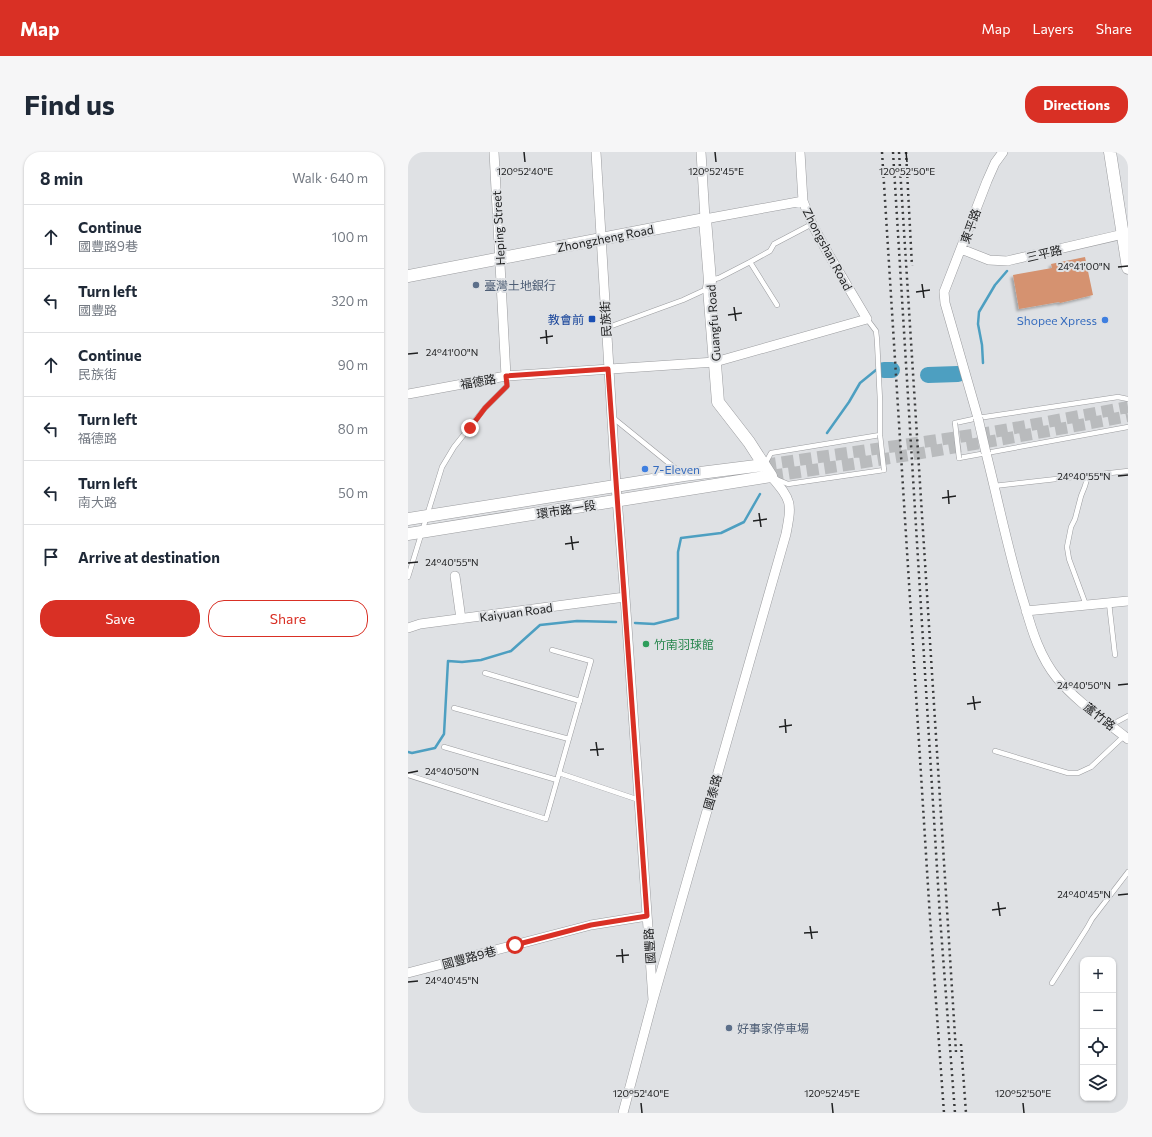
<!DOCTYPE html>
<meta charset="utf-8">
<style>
:root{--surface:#fff;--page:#f6f6f7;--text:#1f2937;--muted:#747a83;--line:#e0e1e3;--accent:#d93025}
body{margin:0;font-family:Commissioner,"Noto Sans TC",sans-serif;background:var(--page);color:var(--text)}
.controls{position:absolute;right:12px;bottom:12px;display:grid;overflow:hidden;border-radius:8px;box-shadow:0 1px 3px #0004}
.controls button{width:36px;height:36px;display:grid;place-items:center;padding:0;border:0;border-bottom:1px solid var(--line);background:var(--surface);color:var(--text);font:20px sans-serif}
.stop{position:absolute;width:12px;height:12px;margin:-9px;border:3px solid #d93025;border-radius:50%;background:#fff}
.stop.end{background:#d93025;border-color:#fff;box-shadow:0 1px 4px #0008}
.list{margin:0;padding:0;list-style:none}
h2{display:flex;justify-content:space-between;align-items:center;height:52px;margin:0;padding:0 16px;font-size:17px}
h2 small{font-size:13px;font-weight:400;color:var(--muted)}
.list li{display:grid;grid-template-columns:26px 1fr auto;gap:12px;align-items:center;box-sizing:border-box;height:64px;padding:0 16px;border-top:1px solid var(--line)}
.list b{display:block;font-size:15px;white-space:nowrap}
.list p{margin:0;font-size:13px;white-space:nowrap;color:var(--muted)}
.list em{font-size:13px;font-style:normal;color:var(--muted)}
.actions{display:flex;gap:8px;padding:12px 16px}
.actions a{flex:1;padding:9px 0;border:1px solid var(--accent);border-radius:16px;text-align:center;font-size:14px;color:var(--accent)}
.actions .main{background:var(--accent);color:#fff}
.icon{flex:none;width:22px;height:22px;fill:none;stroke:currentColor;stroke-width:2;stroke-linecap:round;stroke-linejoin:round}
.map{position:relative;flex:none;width:720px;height:961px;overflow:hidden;border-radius:16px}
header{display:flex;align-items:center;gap:24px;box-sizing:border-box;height:56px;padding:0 20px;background:var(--accent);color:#fff}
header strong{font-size:19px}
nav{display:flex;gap:22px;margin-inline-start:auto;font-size:14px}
.intro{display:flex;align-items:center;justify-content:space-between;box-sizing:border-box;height:96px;padding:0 24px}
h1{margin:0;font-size:28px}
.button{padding:10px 18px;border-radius:16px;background:var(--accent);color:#fff;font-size:14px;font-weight:700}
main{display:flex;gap:24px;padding:0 24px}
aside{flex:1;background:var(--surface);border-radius:16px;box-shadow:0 1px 3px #0004}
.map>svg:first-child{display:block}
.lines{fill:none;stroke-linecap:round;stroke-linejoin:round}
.stream{stroke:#4d9fc1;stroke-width:2.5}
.river{stroke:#4d9fc1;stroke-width:16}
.building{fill:#d5926f;filter:url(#shadow)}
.secondary-tunnel{stroke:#b9bbbd;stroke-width:12;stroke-dasharray:12 6;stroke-linecap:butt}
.lane-casing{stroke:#9b9c9f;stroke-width:5.5}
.street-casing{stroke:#9b9c9f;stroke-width:10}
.secondary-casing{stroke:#9b9c9f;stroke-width:13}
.lane{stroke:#fff;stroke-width:4.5}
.street{stroke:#fff;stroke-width:9}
.secondary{stroke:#fff;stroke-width:12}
.rail{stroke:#3a3b3c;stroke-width:2.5;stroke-dasharray:2 4;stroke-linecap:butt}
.lane-bridge-casing{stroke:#9b9c9f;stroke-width:5.5;stroke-linecap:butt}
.street-bridge-casing{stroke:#9b9c9f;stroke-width:10;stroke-linecap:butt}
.lane-bridge{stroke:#fff;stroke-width:4.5}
.street-bridge{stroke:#fff;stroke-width:9}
.route{stroke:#d93025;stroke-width:5}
.ticks{fill:none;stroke:#202122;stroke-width:1.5}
.service-dot{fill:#5c6f8a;stroke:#dfe1e4;stroke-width:1.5}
.transit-dot{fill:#1a4fb4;stroke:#dfe1e4;stroke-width:1.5}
.shop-dot{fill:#3f7fe0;stroke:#dfe1e4;stroke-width:1.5}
.leisure-dot{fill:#2e9e5b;stroke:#dfe1e4;stroke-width:1.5}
.labels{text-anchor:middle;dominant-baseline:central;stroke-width:4;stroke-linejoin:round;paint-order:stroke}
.street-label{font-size:12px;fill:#202122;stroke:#dfe1e4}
.service-label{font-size:12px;fill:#4e5e75;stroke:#dfe1e4;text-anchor:start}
.transit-label{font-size:12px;fill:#164399;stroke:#dfe1e4;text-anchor:end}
.shop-label{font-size:12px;fill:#366cbe;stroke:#dfe1e4;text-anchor:end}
.leisure-label{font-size:12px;fill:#27864d;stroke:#dfe1e4;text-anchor:start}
.ticks-label{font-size:10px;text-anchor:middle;fill:#202122;stroke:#dfe1e4;stroke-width:4;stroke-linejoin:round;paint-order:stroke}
</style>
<header>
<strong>Map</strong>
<nav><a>Map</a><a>Layers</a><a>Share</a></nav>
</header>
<div class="intro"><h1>Find us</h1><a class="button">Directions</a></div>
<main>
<aside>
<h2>8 min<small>Walk · 640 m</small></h2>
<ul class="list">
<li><svg class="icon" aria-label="ahead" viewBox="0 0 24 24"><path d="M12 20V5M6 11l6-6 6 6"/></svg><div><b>Continue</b><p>國豐路9巷</p></div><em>100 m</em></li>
<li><svg class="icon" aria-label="left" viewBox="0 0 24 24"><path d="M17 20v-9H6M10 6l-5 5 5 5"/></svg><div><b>Turn left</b><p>國豐路</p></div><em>320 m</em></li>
<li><svg class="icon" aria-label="ahead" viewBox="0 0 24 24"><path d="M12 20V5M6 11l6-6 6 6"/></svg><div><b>Continue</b><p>民族街</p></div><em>90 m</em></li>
<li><svg class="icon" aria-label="left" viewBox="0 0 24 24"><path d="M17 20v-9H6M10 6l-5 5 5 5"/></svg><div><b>Turn left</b><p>福德路</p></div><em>80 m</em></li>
<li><svg class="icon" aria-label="left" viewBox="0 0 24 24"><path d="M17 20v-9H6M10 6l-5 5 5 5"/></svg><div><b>Turn left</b><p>南大路</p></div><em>50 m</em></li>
<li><svg class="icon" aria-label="arrive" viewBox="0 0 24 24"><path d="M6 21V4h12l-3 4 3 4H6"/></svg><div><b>Arrive at destination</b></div></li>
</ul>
<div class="actions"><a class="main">Save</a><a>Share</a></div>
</aside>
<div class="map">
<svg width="720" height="961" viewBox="0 0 720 961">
<defs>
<filter id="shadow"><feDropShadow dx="-2.5" dy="2.5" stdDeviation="1" flood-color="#0004"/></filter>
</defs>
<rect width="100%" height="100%" fill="#dfe1e4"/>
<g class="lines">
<!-- stream -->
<path class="stream" d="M575,211l-1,-18 -4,-21 1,-12 16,-27 12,-14
M419,281l22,-31 11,-19 16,-13
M227,471l19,1 24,-6v-66l3,-14 40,-5 23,-11 16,-28
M0,600l4,1 23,-5 9,-14 4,-73 14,1 19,-2 30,-9 29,-26 37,-4 39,1"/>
<!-- river -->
<path class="river" d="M476,218h8
M520,223l30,-1"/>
</g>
<!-- building -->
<path class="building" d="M677,105l8,38 -33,8 -1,-1 -40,7 -6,-34 39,-7 -1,-4z"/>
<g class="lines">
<!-- secondary-tunnel -->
<path class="secondary-tunnel" d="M356,313l229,-33 135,-25
M363,324c120,-17 238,-37 357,-60"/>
<!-- lane casing -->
<g class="lane-casing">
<path id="lane" d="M342,110l27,43
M303,128l8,-2 31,-16 20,-11 4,-7 38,-20
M198,176l77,-28 26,-12
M204,265l69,56
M547,271l23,-5 140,-21 10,2
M551,306l169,-31
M357,312l6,-11 109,-18v-34l-3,-61 -1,-9 -9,-12
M368,327l12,5 96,-14
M586,334l134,-15
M0,425l34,-110 12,-20 31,-39 22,-22 -1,-10
M701,451l6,52
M678,453l-17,-46 -2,-12 4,-20 4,-8 6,-23 4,-10 3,-11
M77,521l95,28
M46,556l115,31
M703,573l17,-9
M36,595l113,33
M587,599l73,22h10l13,-6 33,-31
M151,621l80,27
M0,623l138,44 45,-158 -39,-11
M644,831l35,-55 5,-9 36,-47"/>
</g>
<!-- street casing -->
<g class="street-casing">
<path id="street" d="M86,0l12,224
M188,0l20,334 9,111 28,403
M293,0l4,67 98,-18
M553,97l28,11 18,1 121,-28
M0,242l98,-18 209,-14 152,-43 -38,-64 -17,-31 -9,-23 -3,-49
M570,266l-33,-115 -1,-11 43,-111 8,-18 8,-11
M578,301c13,51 23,103 39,153 7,25 15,51 32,72 20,24 46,41 71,61
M47,424l6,43
M618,459l102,-10
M0,476l12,-4 205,-27
M0,821l183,-48 56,-9
M215,961l30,-113 133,-466c6,-32 6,-33 -15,-58"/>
</g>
<!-- secondary casing -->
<g class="secondary-casing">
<path id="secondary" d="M702,0l18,116
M0,124l297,-57 5,62 -1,7 9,114 31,40 22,34 -363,58
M0,367l276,-44 80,-10"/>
</g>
<!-- lane -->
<use href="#lane" class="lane"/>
<!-- street -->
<use href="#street" class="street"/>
<!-- secondary -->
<use href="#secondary" class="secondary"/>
<!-- rail -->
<path class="rail" d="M474,0l48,766 14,195
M485,0l47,765 15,196
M491,0l57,900
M498,0l6,114
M553,892l5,69"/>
<!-- lane-bridge casing -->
<g class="lane-bridge-casing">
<path id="lane-bridge" d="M547,271l4,35
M472,283l4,35"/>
</g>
<!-- street-bridge casing -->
<g class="street-bridge-casing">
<path id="street-bridge" d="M570,266l8,35"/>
</g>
<!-- lane-bridge -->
<use href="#lane-bridge" class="lane-bridge"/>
<!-- street-bridge -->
<use href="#street-bridge" class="street-bridge"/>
</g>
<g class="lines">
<!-- route -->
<path class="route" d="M62,276l15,-20 22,-22 -1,-10 102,-7 39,547 -56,9 -76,20"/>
</g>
<!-- ticks -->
<path class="ticks" d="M116,0l1,10M307,0l1,10M498,0l1,10M710,115l10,-1M514,132l2,14M508,140l14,-2M326,155l2,14M320,163l14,-2M138,178l1,14M132,186l13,-2M0,202l10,-1M710,324l10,-1M540,338l1,14M534,346l14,-2M351,361l2,14M345,369l14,-2M163,384l2,14M157,392l14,-2M0,411l10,-1M710,533l10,-1M565,544l2,14M559,552l14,-2M377,567l1,14M371,575l13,-2M188,590l2,14M182,598l14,-1M0,621l10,-2M710,743l10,-1M590,750l2,14M584,758l14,-2M402,774l2,13M396,781l14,-1M214,797l1,14M208,804l13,-1M0,830l10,-1M233,951l1,10M424,951l1,10M615,951l1,10"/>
<!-- markers -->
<g class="service-dot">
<circle cx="68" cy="133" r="4"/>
<circle cx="321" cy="876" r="4"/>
</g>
<rect class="transit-dot" x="180" y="163" width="8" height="8" rx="2"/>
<g class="shop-dot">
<circle cx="697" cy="168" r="4"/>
<circle cx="237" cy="317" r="4"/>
</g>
<circle class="leisure-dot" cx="238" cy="492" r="4"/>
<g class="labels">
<!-- street labels -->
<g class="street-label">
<text transform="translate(562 74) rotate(-70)">東平路</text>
<text transform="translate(90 76) rotate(-93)">Heping Street</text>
<text transform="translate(197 86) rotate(-11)">Zhongzheng Road</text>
<text transform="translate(420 97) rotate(62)">Zhongshan Road</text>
<text transform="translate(636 101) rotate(-13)">三平路</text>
<text transform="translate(197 167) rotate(-93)">民族街</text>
<text transform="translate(305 171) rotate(-94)">Guangfu Road</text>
<text transform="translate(70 229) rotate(-10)">福德路</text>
<text transform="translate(158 357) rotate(-9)">環市路一段</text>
<text transform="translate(108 460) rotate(-8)">Kaiyuan Road</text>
<text transform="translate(692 564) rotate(38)">蘆竹路</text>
<text transform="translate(304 640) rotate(-74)">國泰路</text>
<text transform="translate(241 794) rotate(-94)">國豐路</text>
<text transform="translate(61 805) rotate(-15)">國豐路9巷</text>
</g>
<!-- service labels -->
<g class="service-label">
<text x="76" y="133">臺灣土地銀行</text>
<text x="329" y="876">好事家停車場</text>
</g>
<!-- transit labels -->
<g class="transit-label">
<text x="176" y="167">教會前</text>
</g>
<!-- shop labels -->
<g class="shop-label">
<text x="689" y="168">Shopee Xpress</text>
<text x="245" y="317" text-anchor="start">7-Eleven</text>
</g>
<!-- leisure labels -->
<g class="leisure-label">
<text x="246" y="492">竹南羽球館</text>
</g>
</g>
<g class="ticks-label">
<text x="117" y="23">120°52'40"E</text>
<text x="308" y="23">120°52'45"E</text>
<text x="499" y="23">120°52'50"E</text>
<text x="676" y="118">24°41'00"N</text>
<text x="44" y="204">24°41'00"N</text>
<text x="676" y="328">24°40'55"N</text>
<text x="44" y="414">24°40'55"N</text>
<text x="676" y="537">24°40'50"N</text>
<text x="44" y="623">24°40'50"N</text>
<text x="676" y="746">24°40'45"N</text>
<text x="44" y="832">24°40'45"N</text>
<text x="233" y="945">120°52'40"E</text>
<text x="424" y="945">120°52'45"E</text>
<text x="615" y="945">120°52'50"E</text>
</g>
</svg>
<div class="controls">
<button>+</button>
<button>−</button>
<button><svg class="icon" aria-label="locate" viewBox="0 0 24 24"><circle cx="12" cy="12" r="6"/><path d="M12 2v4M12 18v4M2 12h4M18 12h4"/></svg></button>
<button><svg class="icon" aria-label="layers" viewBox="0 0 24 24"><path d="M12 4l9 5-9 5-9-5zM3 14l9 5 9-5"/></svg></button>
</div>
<div class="stop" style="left:107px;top:793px"></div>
<div class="stop end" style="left:62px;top:276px"></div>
</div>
</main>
